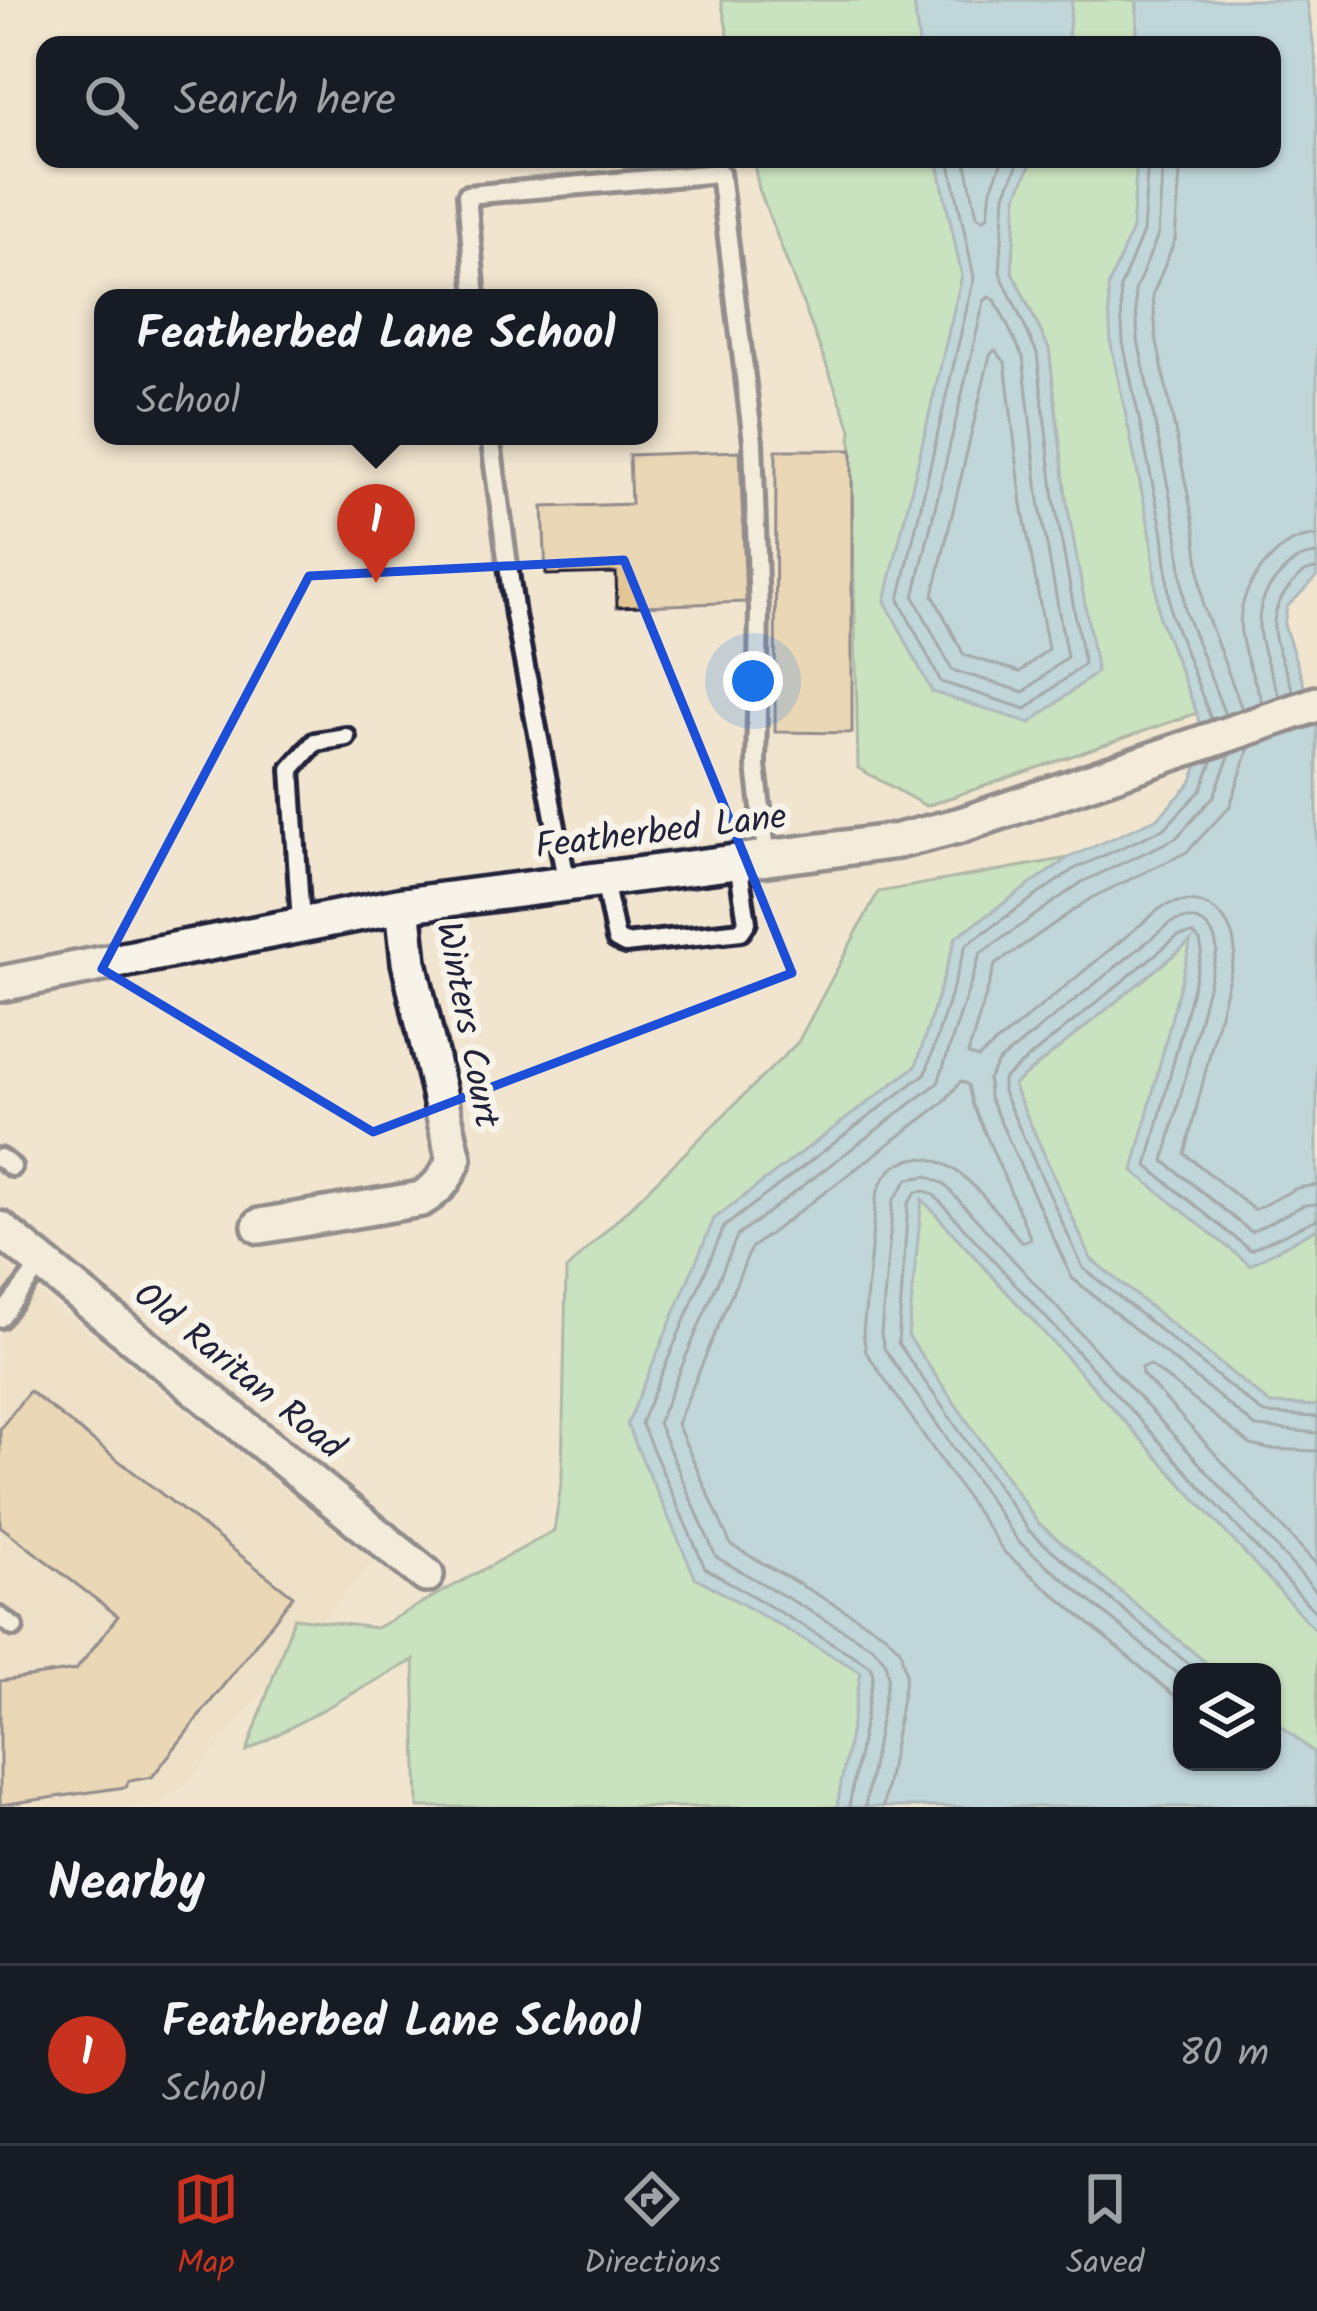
<!DOCTYPE html>
<style>
:root{--surface:#171b24;--page:#242831;--text:#f1f3f6;--muted:#9ea1a6;--line:#363941;--accent:#c8321e}
body{margin:0;font-family:Kalam,sans-serif;background:var(--page);color:var(--text)}
.controls{position:absolute;right:36px;bottom:36px;display:grid;overflow:hidden;border-radius:24px;box-shadow:0 3px 9px #0004}
.controls button{width:108px;height:108px;display:grid;place-items:center;padding:0;border:0;border-bottom:3px solid var(--line);background:var(--surface);color:var(--text);font:60px sans-serif}
.you{position:absolute;left:753px;top:681px;width:42px;height:42px;margin:-30px;border:9px solid #fff;border-radius:50%;background:#1a73e8;box-shadow:0 0 0 18px #1a73e833}
.badge{display:grid;place-items:center;width:78px;height:78px;border-radius:50%;background:var(--accent);color:#fff;font-size:39px;font-weight:700}
.pin{position:absolute;translate:-50% -99px;filter:drop-shadow(0 3px 6px #0008)}
.pin::after{content:'';position:absolute;top:63px;width:42px;height:36px;background:inherit;clip-path:polygon(0 0,100% 0,50% 100%)}
.popup{position:absolute;left:94px;top:289px;width:564px;height:156px;box-sizing:border-box;display:grid;place-content:center;border-radius:24px;background:var(--surface);filter:drop-shadow(0 3px 9px #0005);font-size:39px;white-space:nowrap;color:var(--muted)}
.popup b{font-size:45px;color:var(--text)}
.popup::after{content:'';position:absolute;left:50%;top:100%;margin-left:-24px;border:24px solid transparent;border-top-color:var(--surface)}
.list{margin:0;padding:0;list-style:none}
h2{display:flex;justify-content:space-between;align-items:center;height:156px;margin:0;padding:0 48px;font-size:51px}
h2 small{font-size:39px;font-weight:400;color:var(--muted)}
.list li{display:grid;grid-template-columns:78px 1fr auto;gap:36px;align-items:center;box-sizing:border-box;height:180px;padding:0 48px;border-top:3px solid var(--line)}
.list b{display:block;font-size:45px;white-space:nowrap}
.list p{margin:0;font-size:39px;white-space:nowrap;color:var(--muted)}
.list em{font-size:39px;font-style:normal;color:var(--muted)}
.icon{flex:none;width:66px;height:66px;fill:none;stroke:currentColor;stroke-width:2;stroke-linecap:round;stroke-linejoin:round}
.map{position:relative;flex:none;width:1317px;height:1807px;overflow:hidden}
.search{position:absolute;background:var(--surface);box-shadow:0 3px 9px #0004;left:36px;right:36px;top:36px;height:132px;display:flex;align-items:center;gap:30px;box-sizing:border-box;padding:0 42px;border-radius:24px;color:var(--muted);font-size:45px}
.sheet{height:336px;background:var(--surface)}
nav{display:flex;justify-content:space-around;align-items:center;box-sizing:border-box;height:168px;border-top:3px solid var(--line);background:var(--surface);font-size:33px;color:var(--muted)}
nav a{display:grid;justify-items:center;gap:6px}
nav .on{color:var(--accent)}
.map>svg:first-child{display:block}
.built{fill:#eddbbe}
.green{fill:#99deab;stroke:#5e8073;stroke-width:3}
.water{fill:#85c3e5;stroke:#5d83a1;stroke-width:3}
.lines{fill:none;stroke-linecap:round;stroke-linejoin:round}
.shore{stroke:#4a627f;stroke-width:3}
.building{fill:#e3c596;stroke:#22223b;stroke-width:3}
.lane-casing{stroke:#22223b;stroke-width:26}
.street-casing{stroke:#22223b;stroke-width:42}
.lane{stroke:#f7f3e8;stroke-width:16}
.street{stroke:#f7f3e8;stroke-width:33}
.marked{fill:none;stroke:#1d4ed8;stroke-width:9;stroke-linejoin:round}
.labels{text-anchor:middle;dominant-baseline:central;stroke-width:12;stroke-linejoin:round;paint-order:stroke}
.street-label{font-size:36px;fill:#22223b;stroke:#f7f3e8}
</style>
<div class="map">
<svg width="1317" height="1807" viewBox="0 0 1317 1807">
<rect width="100%" height="100%" fill="#f1e5cf"/>
<filter id="ink" filterUnits="userSpaceOnUse"><feTurbulence type="fractalNoise" baseFrequency=".00833" numOctaves="2"/><feDisplacementMap in="SourceGraphic" scale="24" xChannelSelector="R" yChannelSelector="G"/><feConvolveMatrix kernelMatrix="1 2 1 2 8 2 1 2 1" color-interpolation-filters="sRGB"/></filter>
<g filter="url(#ink)">
<!-- built -->
<path class="built" d="M0,1262l373,299 -183,219 -34,27h-156z"/>
<!-- green -->
<path class="green" d="M721,0h193l5,45h-189z
M1072,0h65v45h-70z
M753,159h184l25,117 -76,325 180,-104 -17,-148 -37,-77 5,-77 16,-36h104l-14,239 28,138 8,81 38,96 -271,93 -68,-38 -7,-339 -92,-240z
M1068,858l-112,79 -39,129 -203,153 -19,358 167,95 -25,135h-419l-4,-147 -167,91 47,-133 82,10 178,-97 8,-54 4,-207 232,-228 80,-150z
M1192,940l57,325 68,-37v178l-47,-2 -179,-145 -78,-174z
M921,1198l396,434v136l-4,-16 -41,-34v-46h-55l-179,-149 -130,-187z"/>
<!-- water -->
<path class="water" d="M914,0h158l-5,45h-148z
M1137,0h170l10,69v508l-30,30 -3,18 33,99v504l-67,37 -117,-94 58,-230 -178,144 78,174 179,145 47,2v226l-395,-433 -14,137 130,187 179,149h-35v90h90v-44l41,34 4,55h-480l24,-135 -166,-95 -68,-152 87,-206 202,-153 40,-129 112,-79 90,-40 33,-35 7,-18 6,-16 -7,-36 -38,-96 -8,-81 -40,-192 -3,-57 24,-58 5,-70h135v-114h-135z
M937,159h96l-16,36 -5,77 37,77 17,148 31,175 -67,51 -98,-31 -47,-91 77,-325z"/>
<g class="lines">
<!-- shore -->
<path class="shore" d="M949,159l25,118 -75,323 42,82 85,27 58,-45 -30,-165 -17,-146 -37,-80 5,-79 15,-35
M965,159l12,57 6,4 5,-4 3,-27 12,-30
M1148,159l-5,73 -23,56 3,54 40,192 8,80 40,105
M1163,159l-5,76 -23,56 3,49 39,191 8,80 40,104
M1181,159l-6,81 -22,54 3,43 39,192 8,77 39,103
M989,297l6,3 28,57 16,144 28,156 -43,35 -72,-22 -38,-73 70,-296z
M995,350l10,12 17,142 26,145 -28,23 -56,-17 -31,-60 57,-240z
M1293,691c-14,-42 -35,-71 0,-108 8,-9 12,-13 24,-14
M1279,696c-14,-41 -36,-81 -2,-118 12,-13 21,-23 40,-24
M1262,702c-19,-56 -40,-91 6,-141 14,-15 28,-25 49,-25
M1249,748l-19,58 -43,46 -96,46 -96,67 -27,89 10,4 184,-151c37,-17 72,5 73,46l-50,201 69,56 43,-22 20,-3
M1317,1204l-13,1 -53,27 -87,-71 53,-210c-2,-27 -23,-40 -48,-27l-171,138 -10,17 1,18 83,181 184,149 61,6
M1317,1219l-67,31 -103,-84 55,-215 -2,-10 -7,-7 -15,2 -175,143v13l80,176 181,146 53,3
M1317,1451l-49,-2 -17,-4 -101,-80 -9,2 1,7 175,191
M1198,1672l-169,-141 -131,-188 10,-139 8,-12 10,-1 8,4 383,419
M1182,1678l-164,-137 -134,-193 -3,-14 12,-133 15,-22 20,-3 16,8 373,408
M849,1807l24,-131 -2,-10 -166,-98 -64,-145 83,-196 202,-154 40,-128 108,-76 91,-41 36,-38 12,-30
M865,1807l23,-130 -3,-16 -12,-14 -157,-90 -58,-134 79,-187 201,-153 42,-129 102,-72 94,-44 38,-42 16,-42
M883,1807l23,-132 -6,-26 -16,-16 -153,-88 -54,-121 74,-176 192,-145 18,-22 7,4 4,18 59,136 -9,3c-28,-30 -71,-102 -119,-80 -16,7 -23,20 -27,36l-13,135 3,19 139,201 177,149"/>
</g>
<!-- building -->
<path class="building" d="M776,450h76v283l-77,-1z
M740,451l6,151 -129,5 -1,-34 -70,2 -3,-68 88,-3 -2,-49z
M29,1391l264,205 -141,181 -23,4 -4,6 -125,18v-124l76,-11 42,-54 -118,-90v-97z"/>
<g class="lines">
<!-- lane casing -->
<g class="lane-casing">
<path id="lane" d="M476,298l-9,-103 253,-22 33,269 6,169 -3,155 11,94
M490,436l25,179 52,269
M604,880l12,59 9,5 116,-13 6,-9 -9,-59
M301,923l-10,-154 24,-27 31,-5
M0,1158l12,9
M0,1318l42,-55
M0,1617l14,10"/>
</g>
<!-- street casing -->
<g class="street-casing">
<path id="street" d="M0,984l403,-79 495,-64 63,-16 356,-121
M260,1226l161,-27c18,-11 25,-20 33,-40l-45,-197 -6,-57
M0,1229l426,346"/>
</g>
<!-- lane -->
<use href="#lane" class="lane"/>
<!-- street -->
<use href="#street" class="street"/>
</g>
</g>
<!-- marked area -->
<path d="M0 0H1317V1807H0ZM624,560l168,413 -419,159 -271,-163 207,-393z" fill="#f1e5cf" fill-opacity=".55" fill-rule="evenodd"/>
<path class="marked" d="M624,560l168,413 -419,159 -271,-163 207,-393z"/>
<g class="labels">
<!-- street labels -->
<g class="street-label">
<text transform="translate(661 833) rotate(-7)">Featherbed Lane</text>
<text transform="translate(466 1025) rotate(79)">Winters Court</text>
<text transform="translate(238 1372) rotate(39)">Old Raritan Road</text>
</g>
</g>
</svg>
<div class="controls">
<button><svg class="icon" aria-label="layers" viewBox="0 0 24 24"><path d="M12 4l9 5-9 5-9-5zM3 14l9 5 9-5"/></svg></button>
</div>
<div class="you"></div>
<div class="pin badge" style="left:376px;top:583px">1</div>
<div class="popup"><b>Featherbed Lane School</b>School</div>
<div class="search"><svg class="icon" aria-label="search" viewBox="0 0 24 24"><circle cx="10" cy="10" r="6"/><path d="M15 15l6 6"/></svg>Search here</div>
</div>
<section class="sheet">
<h2>Nearby<small></small></h2>
<ul class="list">
<li><span class="badge">1</span><div><b>Featherbed Lane School</b><p>School</p></div><em>80 m</em></li>
</ul>
</section>
<nav>
<a class="on"><svg class="icon" aria-label="map" viewBox="0 0 24 24"><path d="M3 6l6-2 6 2 6-2v14l-6 2-6-2-6 2zM9 4v14M15 6v14"/></svg>Map</a>
<a><svg class="icon" aria-label="directions" viewBox="0 0 24 24"><path d="M12 3l9 9-9 9-9-9zM9 14v-3h6M13 9l2 2-2 2"/></svg>Directions</a>
<a><svg class="icon" aria-label="saved" viewBox="0 0 24 24"><path d="M7 4h10v16l-5-4-5 4z"/></svg>Saved</a>
</nav>
